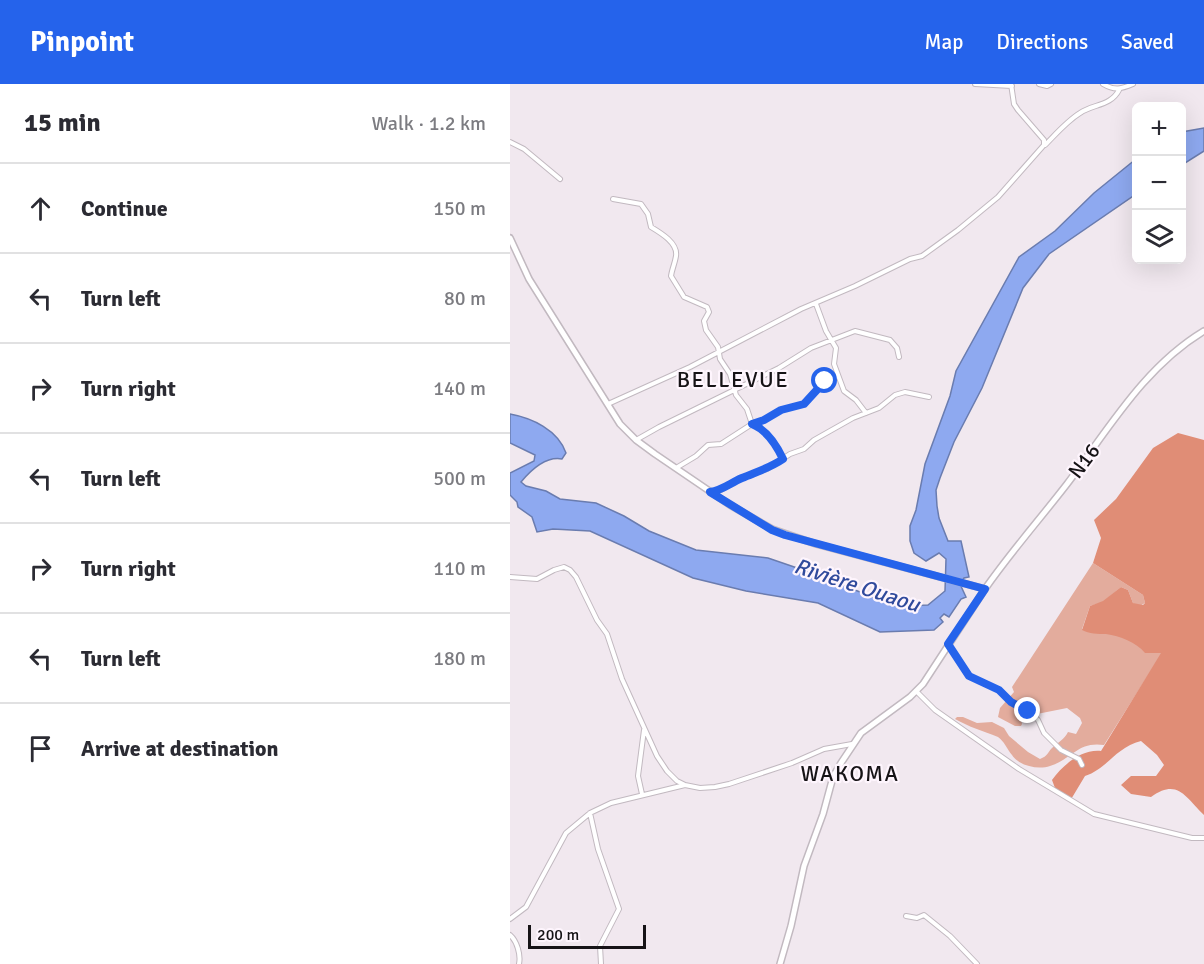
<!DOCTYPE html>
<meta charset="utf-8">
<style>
:root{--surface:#fff;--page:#f7f7f7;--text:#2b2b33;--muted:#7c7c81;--line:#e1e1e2;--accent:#2563eb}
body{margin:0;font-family:Signika,sans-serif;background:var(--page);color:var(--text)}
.controls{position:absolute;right:18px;top:18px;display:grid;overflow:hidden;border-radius:9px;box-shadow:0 6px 24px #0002}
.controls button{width:54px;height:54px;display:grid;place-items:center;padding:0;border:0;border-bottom:2px solid var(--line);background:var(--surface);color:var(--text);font:30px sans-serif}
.scale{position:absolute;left:18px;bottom:15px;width:118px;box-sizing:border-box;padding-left:6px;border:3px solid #161316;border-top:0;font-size:16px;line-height:21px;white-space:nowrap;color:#161316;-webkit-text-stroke:4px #fef5fd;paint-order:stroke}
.stop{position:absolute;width:18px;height:18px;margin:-14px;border:4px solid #2563eb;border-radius:50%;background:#fff}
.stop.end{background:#2563eb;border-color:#fff;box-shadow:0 2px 6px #0008}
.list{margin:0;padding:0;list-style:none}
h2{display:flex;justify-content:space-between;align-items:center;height:78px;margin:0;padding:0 24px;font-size:26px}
h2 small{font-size:20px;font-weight:400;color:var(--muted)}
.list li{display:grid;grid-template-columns:39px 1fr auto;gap:18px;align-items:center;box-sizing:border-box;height:90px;padding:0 24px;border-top:2px solid var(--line)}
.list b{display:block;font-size:22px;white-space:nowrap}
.list em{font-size:20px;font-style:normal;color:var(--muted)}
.icon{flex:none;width:33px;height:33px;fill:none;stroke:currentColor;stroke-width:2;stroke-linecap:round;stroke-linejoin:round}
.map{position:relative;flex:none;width:694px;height:880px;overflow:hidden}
header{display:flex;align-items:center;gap:36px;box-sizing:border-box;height:84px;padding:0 30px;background:var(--accent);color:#fff}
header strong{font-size:28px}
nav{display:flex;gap:33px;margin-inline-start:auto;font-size:21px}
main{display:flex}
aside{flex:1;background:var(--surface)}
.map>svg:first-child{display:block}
.green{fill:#e3ac9d}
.forest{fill:#e08d76}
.water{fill:#8ea9f0;stroke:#6a7caf;stroke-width:1.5}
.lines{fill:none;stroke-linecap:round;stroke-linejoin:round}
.street-casing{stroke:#c2b9c0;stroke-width:6}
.primary-casing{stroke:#c2b9c0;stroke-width:8}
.street{stroke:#fff;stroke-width:4}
.primary{stroke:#fff;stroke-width:5}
.route{stroke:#2563eb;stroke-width:8}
.labels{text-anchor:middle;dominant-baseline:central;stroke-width:4.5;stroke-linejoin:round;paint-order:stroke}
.street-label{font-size:21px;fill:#161316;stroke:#fef5fd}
.neighbourhood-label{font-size:22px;letter-spacing:1.5px;fill:#161316;stroke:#fef5fd}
.water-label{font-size:22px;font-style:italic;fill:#304a9c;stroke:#fef5fd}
</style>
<header>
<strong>Pinpoint</strong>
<nav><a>Map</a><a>Directions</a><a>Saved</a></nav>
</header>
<main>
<aside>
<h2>15 min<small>Walk · 1.2 km</small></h2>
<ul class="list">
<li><svg class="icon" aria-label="ahead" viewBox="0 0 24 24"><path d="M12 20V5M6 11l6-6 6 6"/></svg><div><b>Continue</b></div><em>150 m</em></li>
<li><svg class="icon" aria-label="left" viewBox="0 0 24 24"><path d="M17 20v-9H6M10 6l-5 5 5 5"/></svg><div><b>Turn left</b></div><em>80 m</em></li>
<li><svg class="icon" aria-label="right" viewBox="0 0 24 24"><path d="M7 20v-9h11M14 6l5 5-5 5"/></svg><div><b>Turn right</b></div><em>140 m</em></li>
<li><svg class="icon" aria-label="left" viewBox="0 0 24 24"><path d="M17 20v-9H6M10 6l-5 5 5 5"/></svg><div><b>Turn left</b></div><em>500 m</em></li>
<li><svg class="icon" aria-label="right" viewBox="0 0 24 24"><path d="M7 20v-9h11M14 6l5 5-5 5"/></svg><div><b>Turn right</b></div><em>110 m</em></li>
<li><svg class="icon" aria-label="left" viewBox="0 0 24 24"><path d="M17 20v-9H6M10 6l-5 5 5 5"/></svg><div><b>Turn left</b></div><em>180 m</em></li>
<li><svg class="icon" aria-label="arrive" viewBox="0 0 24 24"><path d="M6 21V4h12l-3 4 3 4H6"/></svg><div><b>Arrive at destination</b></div></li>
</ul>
</aside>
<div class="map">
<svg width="694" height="880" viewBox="0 0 694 880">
<rect width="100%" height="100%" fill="#f1e8ef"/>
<!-- green -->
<path class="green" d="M583,479l50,32 2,8 -7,4 -5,-4 -5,-13 -7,-3 -18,15 -13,4 -8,23 31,4 49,20 -58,92c-26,-4 -32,14 -54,21 -12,4 -31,0 -38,-11 -5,-6 -8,-14 -14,-18 -15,-6 -29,-10 -43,-18l2,-2h6l14,6 15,-1 12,6 5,8 19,16 12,7c8,-3 7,-6 12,-11 6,-6 12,-8 16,-16l8,2 6,-11 -2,-5 -13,-10 -30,6 -17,-6 -1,3 3,13 -1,2h-6l-17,-9 2,-9 14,-16 -2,-5z"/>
<!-- forest -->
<path class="forest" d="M668,349l26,7v375c-19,-18 -26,-37 -53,-18l-20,-3 -10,-9 10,-9h25l8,-11 -7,-10 -16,-14c-25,6 -34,28 -56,35l-15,25 -15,-13 -3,-8c11,-15 29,-31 49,-29l60,-98h-16c-9,-11 -25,-17 -39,-19 -8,0 -17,0 -24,-4l8,-24 13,-5 18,-14 7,3 5,13 10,2 2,-2 -2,-8 -50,-32 8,-25 -7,-18 22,-21 37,-51z"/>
<!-- water -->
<path class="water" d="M694,44v23l-22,14v-33z
M626,75v35l-87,60 -26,34 -41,100 -28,54 -14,36 -4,12 1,16 2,12 9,23h13l8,36 -5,1 -4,6 6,13 -5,2 -12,18 -5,-3 -4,4 3,4 -9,8 -54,2 -62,-29 -72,-12 -53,-13 -103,-47 -37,-2 -16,3 -5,-15 -14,-10 -1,-5 -7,-7v-22l24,-12 1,-6 -25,-12v-29c22,4 48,16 56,39l-4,6c-16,-3 -31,11 -41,23l5,4 20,5 14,8 36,4 28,13 25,15 47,19 72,8 38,13 90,35 32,-1 17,-14 1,-32 -7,-6 -13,8 -12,-8 -4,-12v-15l6,-16 9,-46 25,-68 6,-25 63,-114 36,-26 39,-38z"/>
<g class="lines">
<!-- street casing -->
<g class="street-casing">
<path id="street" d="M465,0l37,2
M529,0l8,2 4,-2
M593,0c12,7 18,5 30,0
M0,58l14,7 36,30
M535,61c11,-11 22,-24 35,-32 13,-9 31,-7 39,-23
M103,115l28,5 7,10 3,13c10,6 27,16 25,29 -1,7 -4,13 -5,20l13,21 23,10 2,5 -5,9 2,9 12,17 2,12 10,15 6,21 11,14 5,15c15,6 24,20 31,35
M306,220l10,27 10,17 -2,16 10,27 12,9 10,13
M98,320l82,-37 111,-58 54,-23 55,-27 12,-3 36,-26 40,-33 46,-52v-5l-26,-30 -4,-6 -3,-20
M126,356l23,-13 120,-59 32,-20 44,-17 35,9 7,8 2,9
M166,384l20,-12 12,-11 13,-1 31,-20 12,-4 17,-10 23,-6 21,-23 13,-5
M201,408l10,-2 18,-11 28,-10 23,-15 14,-5 10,-9 39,-22 26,-10 16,-13 10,-3 24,5
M0,493l27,2 17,-9 10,-3 6,3 6,7 21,43 10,14 15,45 35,77 10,15 10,10 8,4 15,3 15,-1 14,-3 63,-21 32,-14 28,-5
M438,560l21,32 30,14 12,12 17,9 10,9 6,13 17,17 18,9 3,6
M406,607l19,19 84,59 75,45 98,24h12
M132,710l-4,-18 6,-46
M80,729l8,36 21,60 -19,37 1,18
M396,832l11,2 7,-3 26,21 27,28
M0,835l16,-12 40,-74 24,-20 21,-10 74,-18
M0,851c7,6 11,20 9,29"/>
</g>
<!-- primary casing -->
<g class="primary-casing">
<path id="primary" d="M0,154l19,41 91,145 16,16 19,14 75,51 42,24 44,15 169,45c25,-36 55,-70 82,-105 41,-54 77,-117 137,-153
M270,880l11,-38 13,-60 19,-52 10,-37 8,-14 20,-30 49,-36 13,-13 62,-95"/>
</g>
<!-- street -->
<use href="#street" class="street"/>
<!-- primary -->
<use href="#primary" class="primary"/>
</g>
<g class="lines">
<!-- route -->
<path class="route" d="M315,297l-21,23 -23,6 -17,10 -12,4c15,6 24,20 31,35 -13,9 -27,13 -41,19 -12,5 -19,12 -32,14l62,38 13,5 200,54 -37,55 21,32 30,14 12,12 17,9"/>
</g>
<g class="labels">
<!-- street labels -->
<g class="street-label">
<text transform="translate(574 377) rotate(-53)">N16</text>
</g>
<!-- neighbourhood labels -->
<g class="neighbourhood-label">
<text x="223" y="295">BELLEVUE</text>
<text x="340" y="689">WAKOMA</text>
</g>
<!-- water labels -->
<g class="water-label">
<text transform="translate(347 501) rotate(18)">Rivière Ouaou</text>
</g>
</g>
</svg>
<div class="controls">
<button>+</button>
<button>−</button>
<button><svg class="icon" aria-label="layers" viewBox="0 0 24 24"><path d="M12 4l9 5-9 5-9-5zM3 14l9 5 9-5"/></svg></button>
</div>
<div class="scale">200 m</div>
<div class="stop" style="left:315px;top:297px"></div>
<div class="stop end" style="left:518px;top:627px"></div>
</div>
</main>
